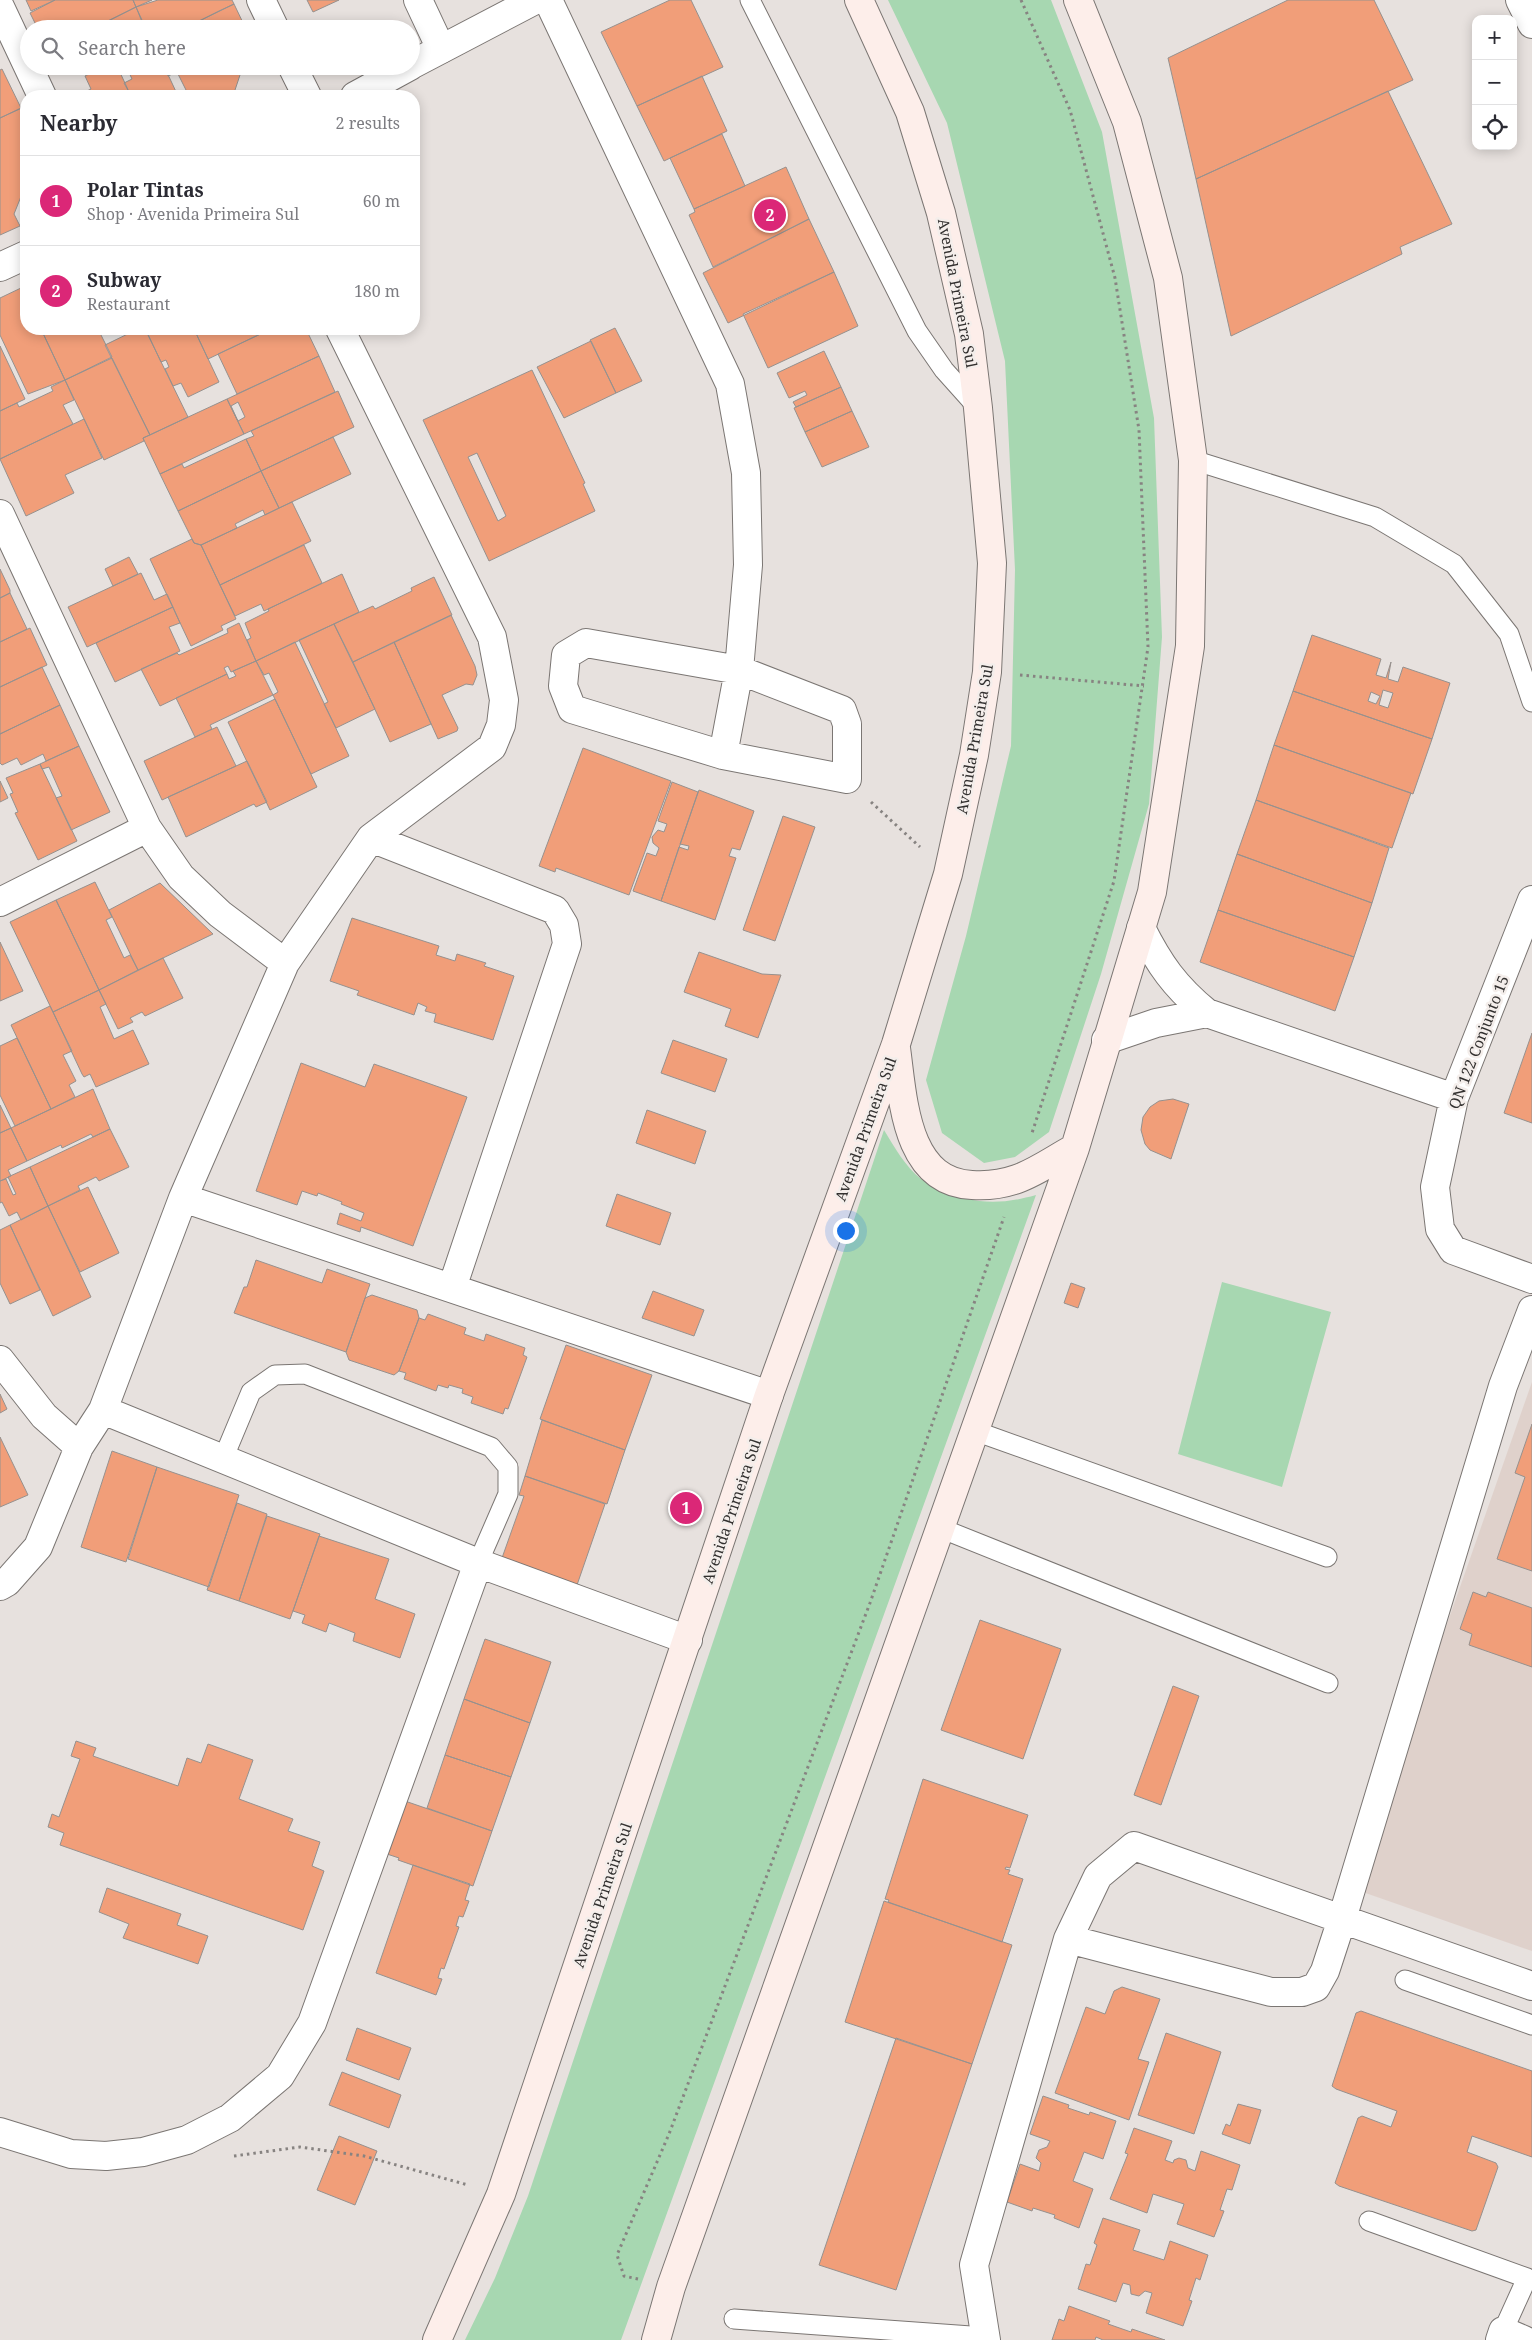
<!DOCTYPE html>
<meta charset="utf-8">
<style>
:root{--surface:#fff;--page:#f7f7f7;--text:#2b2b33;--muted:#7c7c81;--line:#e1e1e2;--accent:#db2777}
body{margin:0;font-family:"Noto Serif",serif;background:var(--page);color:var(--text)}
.controls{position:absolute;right:15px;top:15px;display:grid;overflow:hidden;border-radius:10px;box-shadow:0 2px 12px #0003}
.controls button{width:45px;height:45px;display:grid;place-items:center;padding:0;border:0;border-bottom:1px solid var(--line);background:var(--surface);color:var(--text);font:25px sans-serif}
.you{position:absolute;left:845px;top:1230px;width:18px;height:18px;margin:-12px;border:4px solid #fff;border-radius:50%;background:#1a73e8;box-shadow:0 0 0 8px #1a73e833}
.badge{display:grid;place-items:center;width:32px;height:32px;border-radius:50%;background:var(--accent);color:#fff;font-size:16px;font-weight:700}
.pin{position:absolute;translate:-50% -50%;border:2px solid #fff;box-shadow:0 1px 5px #0006}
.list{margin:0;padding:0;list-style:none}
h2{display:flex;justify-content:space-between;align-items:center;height:65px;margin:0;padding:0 20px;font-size:21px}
h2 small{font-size:16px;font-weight:400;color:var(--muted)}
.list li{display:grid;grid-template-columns:32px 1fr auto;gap:15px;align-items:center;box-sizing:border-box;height:90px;padding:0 20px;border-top:1px solid var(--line)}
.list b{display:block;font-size:19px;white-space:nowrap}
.list p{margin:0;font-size:16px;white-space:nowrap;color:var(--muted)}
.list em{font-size:16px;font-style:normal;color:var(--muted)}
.icon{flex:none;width:28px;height:28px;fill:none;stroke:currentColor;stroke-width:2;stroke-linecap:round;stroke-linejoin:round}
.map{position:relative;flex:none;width:1532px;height:2340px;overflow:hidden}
.search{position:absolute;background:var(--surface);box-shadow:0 2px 12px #0003;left:20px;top:20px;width:400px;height:55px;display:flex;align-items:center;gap:12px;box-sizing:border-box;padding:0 18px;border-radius:28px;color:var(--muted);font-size:19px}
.panel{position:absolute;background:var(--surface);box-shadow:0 2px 12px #0003;left:20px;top:90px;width:400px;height:245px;border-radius:20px}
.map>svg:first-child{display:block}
.built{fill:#dfd1cb}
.green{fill:#a7d7b1}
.building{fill:#f19e79;stroke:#96918e;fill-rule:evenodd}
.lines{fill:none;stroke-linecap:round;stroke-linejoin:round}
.service-casing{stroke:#7b7673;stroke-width:21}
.minor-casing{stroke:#7b7673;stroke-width:30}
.tertiary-casing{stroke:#7b7673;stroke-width:30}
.secondary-casing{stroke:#7b7673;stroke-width:30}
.path{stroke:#878381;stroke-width:3;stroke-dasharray:2.5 4;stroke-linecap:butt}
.service{stroke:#fff;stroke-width:19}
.minor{stroke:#fff;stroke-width:28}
.tertiary{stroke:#fff;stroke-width:28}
.secondary{stroke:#fdeeea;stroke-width:28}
.labels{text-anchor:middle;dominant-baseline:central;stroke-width:5;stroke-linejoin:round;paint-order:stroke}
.street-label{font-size:15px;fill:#32302f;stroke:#f4eeeb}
</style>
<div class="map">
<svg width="1532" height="2340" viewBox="0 0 1532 2340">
<rect width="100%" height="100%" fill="#e7e1de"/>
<!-- built -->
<path class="built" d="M1532,1382v569l-178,-62z"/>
<!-- green -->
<path class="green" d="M888,0h163l51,132 52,286 8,219 -13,167 -48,170 -52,158 -34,25 -31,6 -42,-30 -16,-53 40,-144 45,-190 4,-176 -10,-209 -58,-238z
M884,1130c11,18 21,36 37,49 5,4 12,7 17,9 35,17 62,17 98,7l-415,1145h-156l30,-62 33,-82z
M1222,1282l109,30 -49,175 -104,-33z"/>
<!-- building -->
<path class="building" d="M26,0h29l-24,11z
M55,0h78l3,7 -44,22h-54l-8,-16z
M133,0h19l-16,7z
M158,0h74l2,4 -51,25h-37l-10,-22z
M307,0h32l-26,12z
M670,0h21l32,67 -86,39 -36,-74z
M1288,0h86l39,80 -217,99 -28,-121z
M234,4l12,25h-63l36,-18z
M136,7l9,22h-53z
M85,66h20l-16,8z
M105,66h12l14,30h-49l-1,-2 10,-5 -6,-13z
M126,66h38l14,30h-47l-7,-13 8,-4z
M164,66h79l-10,30h-44l-12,-24 -9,4z
M2,69l19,39 -21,10v-48z
M702,76l25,55 -63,30 -27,-55z
M1388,91l64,133 -52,23 2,7 -171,82 -35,-157z
M22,108l4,9v67l-12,30 6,12 -20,9v-117z
M722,134l23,52 -51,23 -24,-51z
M786,167l23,52 -96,48 -24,-52 6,-3 -1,-3z
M809,219l25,53 -106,51 -25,-50z
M834,272l24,54 -90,42 -25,-54z
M21,288l5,11v30h15l24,51 -37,14 -28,-59v-37z
M615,328l27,53 -26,12 -26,-53z
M41,329h57l14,28 -47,23z
M138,329h7l43,88 -38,18 -45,-90z
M149,329h45l25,53 -31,15 -7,-14 -8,3 -8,-17 4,-2 -3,-7 -5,2 -15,-32z
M194,329h77l-63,30z
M271,329h35l13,27 -82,38 -19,-40z
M591,341l25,52 -52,25 -27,-51z
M0,346l25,53 -25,12z
M824,351l17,36 -45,20 -3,-5 14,-7 -2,-4 -16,7 -12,-25z
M319,356l16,36 -91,42 -17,-35zM238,402l7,15 -7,4 -7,-15z
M112,358l38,77 -7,3 1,3 -40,19 -39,-80z
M532,370l53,113 -2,1 12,27 -106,50 -66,-141zM477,453l29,63 -8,5 -30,-64z
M65,380l9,20 -11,5 10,19 -73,35v-48l17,-8 2,4 34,-16 -2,-4z
M841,387l11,24 -47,21 -11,-24z
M338,391l16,36 -93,44 -15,-32 8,-3 -3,-5z
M227,399l17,35 -84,40 -17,-36z
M852,411l17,36 -47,20 -17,-35z
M84,419l18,39 -37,17 9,18 -48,23 -26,-57z
M333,437l18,37 -72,34 -18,-37z
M246,439l15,32 -83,40 -18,-37 22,-10 2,4z
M261,471l18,37 -14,7 -2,-5 -28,14 2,4 -36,17 -7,-2 -16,-32z
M292,502l19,39 -91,44 -19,-40z
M192,539l2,4 7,2 35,74 -15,7 2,4 -32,16 -41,-87z
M304,545l18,38 -58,28 -3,-7 -26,12 -15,-31z
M129,557l9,17 -25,12 -8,-17z
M0,569l10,21v3l-10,5z
M141,573l13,27 13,-6 6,13 -86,40 -19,-40z
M342,574l17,38 -103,49 -9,-21 4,-2 -6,-15 24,-12 -1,-2z
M434,577l18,38 -99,47 -19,-38 39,-18 2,3 37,-18 -1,-3z
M10,593l17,36 -27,13v-44z
M173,607l7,16 -11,4 11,24 -65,31 -19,-39z
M451,615l24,51 2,9 -4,10 -7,-1 -24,11 16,33 -1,3 -19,8 -44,-97z
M239,623l17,38 -25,11 -3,-6 -4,2 3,6 -67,32 -19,-37 36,-16 2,2 49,-22 -1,-4z
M334,624l41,85 -39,19 -12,-24 4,-2 -29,-62z
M30,628l17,37 -47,22v-45z
M1312,635l69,24 -5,16 10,3 5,-16 -3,17 10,3 5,-15 47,16 -18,56 -139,-48zM1383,690l10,3 -5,15 -9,-3zM1371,692l9,4 -4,8 -8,-3z
M295,642l54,114 -38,18 -38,-79 5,-3 -9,-19 -5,2 -8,-14z
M394,642l37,82 -41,18 -37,-80z
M256,661l17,34 -63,30 2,4 -17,8 -19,-39 51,-24 2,5 7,-3 -3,-5z
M42,667l18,38 -60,29v-47z
M1293,691l139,48 -19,55 -139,-49z
M275,699l42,88 -47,23 -42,-88z
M60,705l19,41 -33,15 -3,-7 -22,11 -4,-7 -15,7 -2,-2v-29z
M217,727l19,39 -74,34 -18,-39z
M1274,745l137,48 -19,55 -136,-48z
M79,746l31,66 -39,18 -15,-32 6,-2 -13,-29 -7,2 -2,-5z
M583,748l88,33 -42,114 -73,-27 -1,4 -16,-6z
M247,761l20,41 -11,5 -2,-3 -68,33 -18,-40z
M40,764l37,77 -39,19 -23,-47 3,-1 -8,-18 3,-1 -7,-15z
M0,781l8,17 -8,4z
M672,782l26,10 -37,109 -28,-10 14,-38 9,3 3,-8 -6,-5 -1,-6 6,-7 6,2 3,-8 -9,-3z
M699,790l55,21 -14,39 -8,-2 -3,8 7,2 -21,62 -54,-19 18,-54 9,3 1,-4 -9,-2z
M1256,800l133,48 -17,55 -135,-49z
M783,816l32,11 -40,114 -32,-11z
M1237,854l135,49 -18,54 -136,-47z
M95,882l17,35 -6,3 18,38 6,-3 8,15 -39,20 -43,-90z
M160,883l53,51 -75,36 -29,-60z
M56,900l43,90 -46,22 -43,-90z
M1218,910l136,47 -19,54 -135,-49z
M352,918l87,28 -3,9 19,6 2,-7 29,9 -2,3 30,10 -21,64 -59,-18 2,-8 -11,-3 2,-4 -9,-4 -4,12 -57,-20 2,-4 -29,-10z
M0,942l23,49 -23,10z
M699,952l63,22 19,1 -23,63 -33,-12 6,-17 -47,-17z
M163,958l20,40 -38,18 -3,-4 -12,6 3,4 -15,7 -19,-39z
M99,990l7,14 -6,3 14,32 19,-9 16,34 -53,23 -6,-13 -6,3 -2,-3 -29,-62z
M50,1006l22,45 -9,4 13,26 -7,4 6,12 -24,12 -40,-84z
M1532,1033v90l-28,-10z
M17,1038l34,71 -36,17 -15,-31v-49z
M673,1040l54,19 -12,33 -54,-19z
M301,1063l64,24 9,-23 93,33 -54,149 -52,-19 -1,5 -23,-8 3,-11 21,8 3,-8 -23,-9 1,-2 -24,-9 -1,3 -15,-5 -5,14 -41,-14z
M93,1089l17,40 -17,8 -2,-3 -29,14 -1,-3 -34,16 -16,-33z
M1173,1099l16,5 -18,55 -21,-9 -5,-6 -4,-14 2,-13 7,-10 9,-6z
M0,1105l11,23 -11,5z
M647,1110l59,21 -11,33 -59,-21z
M11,1128l16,33 -19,9 3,6 -11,5v-48z
M110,1129l19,38 -30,14 -3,-4 -18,9 2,4 -32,16 -18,-39z
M30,1167l18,39 -27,14 -4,-8 -8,4 -7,-14 -2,1v-22l6,-2 7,16 3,-1 -8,-17z
M88,1187l31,66 -39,19 -32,-66z
M617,1194l54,19 -11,32 -54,-19z
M48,1206l43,91 -38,19 -43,-91z
M10,1225l30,65 -30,14 -10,-21v-53z
M256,1260l66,23 5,-14 43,15 -24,68 -112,-39 10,-26h3z
M1071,1283l14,5 -7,20 -14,-5z
M653,1291l51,19 -10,26 -52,-18z
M372,1295l45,15 2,8 -20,53 -5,4 -45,-15 -3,-8 19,-54z
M428,1314l38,14 -2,6 20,7 2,-7 39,14 -2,7 4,2 -19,52 -3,-1 -2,6 -32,-11 2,-6 -11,-4 1,-4 -14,-4 -1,3 -10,-3 -2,6 -32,-12 2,-6 -7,-2 20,-53 6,2z
M566,1345l86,30 -27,75 -85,-31z
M0,1394l7,15 -7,4z
M542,1420l83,30 -18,54 -82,-28z
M1532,1424v147l-35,-12 28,-82 -10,-4z
M0,1437l28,58 -28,12z
M112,1451l45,16 -31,95 -45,-15z
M157,1467l82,28 -30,92 -81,-28z
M525,1476l80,28 -28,81 -75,-27 22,-62 -5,-1z
M237,1503l30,11 -28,87 -32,-11z
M267,1516l53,18 -30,85 -51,-18z
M319,1536l70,23 -14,40 40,15 -15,44 -47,-17 2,-8 -26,-10 -3,9 -24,-9 3,-8 -12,-4z
M1473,1592l13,5 2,-5 44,16v59l-63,-22 3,-11 -12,-5z
M980,1620l81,29 -38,110 -82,-29z
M485,1639l66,23 -21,61 -66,-24z
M1173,1686l26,10 -38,109 -27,-10z
M464,1699l66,24 -19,54 -66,-22z
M76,1741l20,7 -3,8 85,30 9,-28 14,5 7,-19 45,16 -14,39 54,20 -5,12 32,11 -8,24 12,5 -21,59 -243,-85 4,-12 -16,-6 4,-13 7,3 21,-58 -9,-3z
M445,1755l66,22 -19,54 -65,-23z
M923,1779l105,36 -18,53 -4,-1 -1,2 5,1 -2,4 15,5 -21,63 -114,-40 1,-2 -4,-1z
M402,1800l90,31 -19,55 -75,-26 1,-2 -18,-6z
M413,1865l57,19 -5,16 4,1 -6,16 -4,-1 -3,10 3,1 -15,42 -3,-1 -3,10 4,1 -6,16 -60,-22z
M107,1888l74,26 -4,11 31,11 -10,28 -75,-26 6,-14 -30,-12z
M884,1901l128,44 -40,119 -127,-42z
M1122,1987l38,12 -22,60 11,3 -20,58 -74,-27 31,-86 19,7 9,-23z
M1361,2011l171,60v86l-60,-21 -5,16 29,11 2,4 -22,63 -4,1 -133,-45 -4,-3 23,-65 4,-2 29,11 6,-16 -61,-22 -4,-3 24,-73z
M357,2028l54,20 -12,32 -53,-20z
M1166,2033l55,19 -27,82 -56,-19z
M896,2038l76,26 -76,226 -77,-25z
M342,2072l59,23 -12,33 -60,-23z
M1043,2096l26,9 -1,3 21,7 1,-3 26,9 -13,38 -19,-7 -11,29 20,8 -14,39 -25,-10 1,-3 -22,-7 -1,3 -25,-9 13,-38 19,7 2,-8 -5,-5 3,-8 8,-3 3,-6 -20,-7z
M1238,2104l23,6 -11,34 -28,-10 4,-10 4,2z
M1134,2128l38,13 -7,19 8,3 1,-3 5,-2 7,2 2,8 7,3 6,-20 39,14 -8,25 -5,-1 -7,21 4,1 -10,26 -37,-13 7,-20 -31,-10 -6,19 -37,-14 18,-45 -3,-1z
M339,2136l38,15 -22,54 -38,-15z
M1103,2218l37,12 -7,20 31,10 6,-19 38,14 -8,25 -4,-2 -7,22 3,1 -9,25 -37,-13 6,-20 -7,-2 -6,5 -8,-2 -1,-9 -7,-2 -7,19 -38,-13 8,-25 4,1 7,-20 -3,-2z
M1069,2306l41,15 -2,3 23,8 1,-3 33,11h-62l-7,-3 -1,3h-43l7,-21 5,2z"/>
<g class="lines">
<!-- service casing -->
<g class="service-casing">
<path id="service" d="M750,0l167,331 27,39 34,38
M1193,460l182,57 79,47 55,70 23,68
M975,1431l352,126
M223,1459l28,-67 24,-17 30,-1 186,73 17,20v27l-30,69
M940,1528l388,155
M1405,1980l127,45
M1369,2221l158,57 -24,53
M734,2319l251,18"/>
</g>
<!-- minor casing -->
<g class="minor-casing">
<path id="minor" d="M261,0l14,29
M418,0l23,49
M548,0l182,384 16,89 2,92 -9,105 -16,85 -151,-46 -9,-23 3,-31 20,-12 153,27 103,40 5,14v55l-124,-24
M1520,0l12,24
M0,7l42,89
M292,66l15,30
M0,514l147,314 34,49 39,37 65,49
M371,838l184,72 9,15 3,19 -115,344
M1532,900l-78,198 -19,89 5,42 13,21 79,29
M0,902l147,-74
M1141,928c18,36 34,59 66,85l247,85
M1106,1040l50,-17 51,-10
M183,1198l586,197
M0,1360l44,56 35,31
M103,1410l375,153 210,77
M0,1586l7,-4 31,-35 41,-100 24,-37 80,-212 102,-235 86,-125 121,-91 9,-22 3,-25 -12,-63 -152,-308
M1068,1939l203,53h31l14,-5 9,-16 17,-52 161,-533 29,-76
M0,2132l71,22 35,2 37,-4 44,-12 43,-22 50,-42 32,-53 166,-460
M986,2340l-12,-75 94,-326 30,-63 36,-30 398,140
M1500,2340l3,-9 21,9"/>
</g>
<!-- tertiary casing -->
<g class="tertiary-casing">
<path id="tertiary" d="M411,65l124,-65
M355,96l55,-30
M0,267l26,-12"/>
</g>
<!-- secondary casing -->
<g class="secondary-casing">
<path id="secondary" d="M896,1048c7,50 9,134 76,137 15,1 31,-1 45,-6 20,-7 39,-21 58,-31
M437,2340l64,-146 268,-799 127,-351 52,-170 26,-119 13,-83 5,-109 -14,-155 -9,-74 -28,-121 -31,-101 -51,-112
M656,2340l15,-53 404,-1139 77,-256 38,-246 3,-186 -25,-182 -41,-156 -49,-122"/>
</g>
<!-- path -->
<path class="path" d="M1021,0l49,110 45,168 24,152 9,217 -34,234 -82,252
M1020,675l124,11
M871,802l49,45
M234,2156l66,-9 64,9 104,29
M638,2279l-14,-3 -7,-21 52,-121 201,-531 134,-386"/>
<!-- service -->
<use href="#service" class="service"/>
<!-- minor -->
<use href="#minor" class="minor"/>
<!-- tertiary -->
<use href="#tertiary" class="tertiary"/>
<!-- secondary -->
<use href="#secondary" class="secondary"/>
</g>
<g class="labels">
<!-- street labels -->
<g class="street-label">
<text transform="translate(958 293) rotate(79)">Avenida Primeira Sul</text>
<text transform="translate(974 739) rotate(-80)">Avenida Primeira Sul</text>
<text transform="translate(1478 1042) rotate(-69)">QN 122 Conjunto 15</text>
<text transform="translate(865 1129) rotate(-70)">Avenida Primeira Sul</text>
<text transform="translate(731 1511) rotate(-71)">Avenida Primeira Sul</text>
<text transform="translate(602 1895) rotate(-71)">Avenida Primeira Sul</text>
</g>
</g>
</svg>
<div class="controls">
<button>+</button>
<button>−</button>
<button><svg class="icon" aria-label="locate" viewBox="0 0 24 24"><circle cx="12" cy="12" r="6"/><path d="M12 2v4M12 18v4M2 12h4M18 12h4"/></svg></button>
</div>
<div class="you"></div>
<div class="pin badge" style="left:686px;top:1508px">1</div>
<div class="pin badge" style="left:770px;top:215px">2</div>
<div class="search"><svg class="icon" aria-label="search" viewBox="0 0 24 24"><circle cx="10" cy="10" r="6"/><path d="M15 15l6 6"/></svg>Search here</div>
<section class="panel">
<h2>Nearby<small>2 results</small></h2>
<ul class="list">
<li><span class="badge">1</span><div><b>Polar Tintas</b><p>Shop · Avenida Primeira Sul</p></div><em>60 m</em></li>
<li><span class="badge">2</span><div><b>Subway</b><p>Restaurant</p></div><em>180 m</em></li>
</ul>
</section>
</div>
